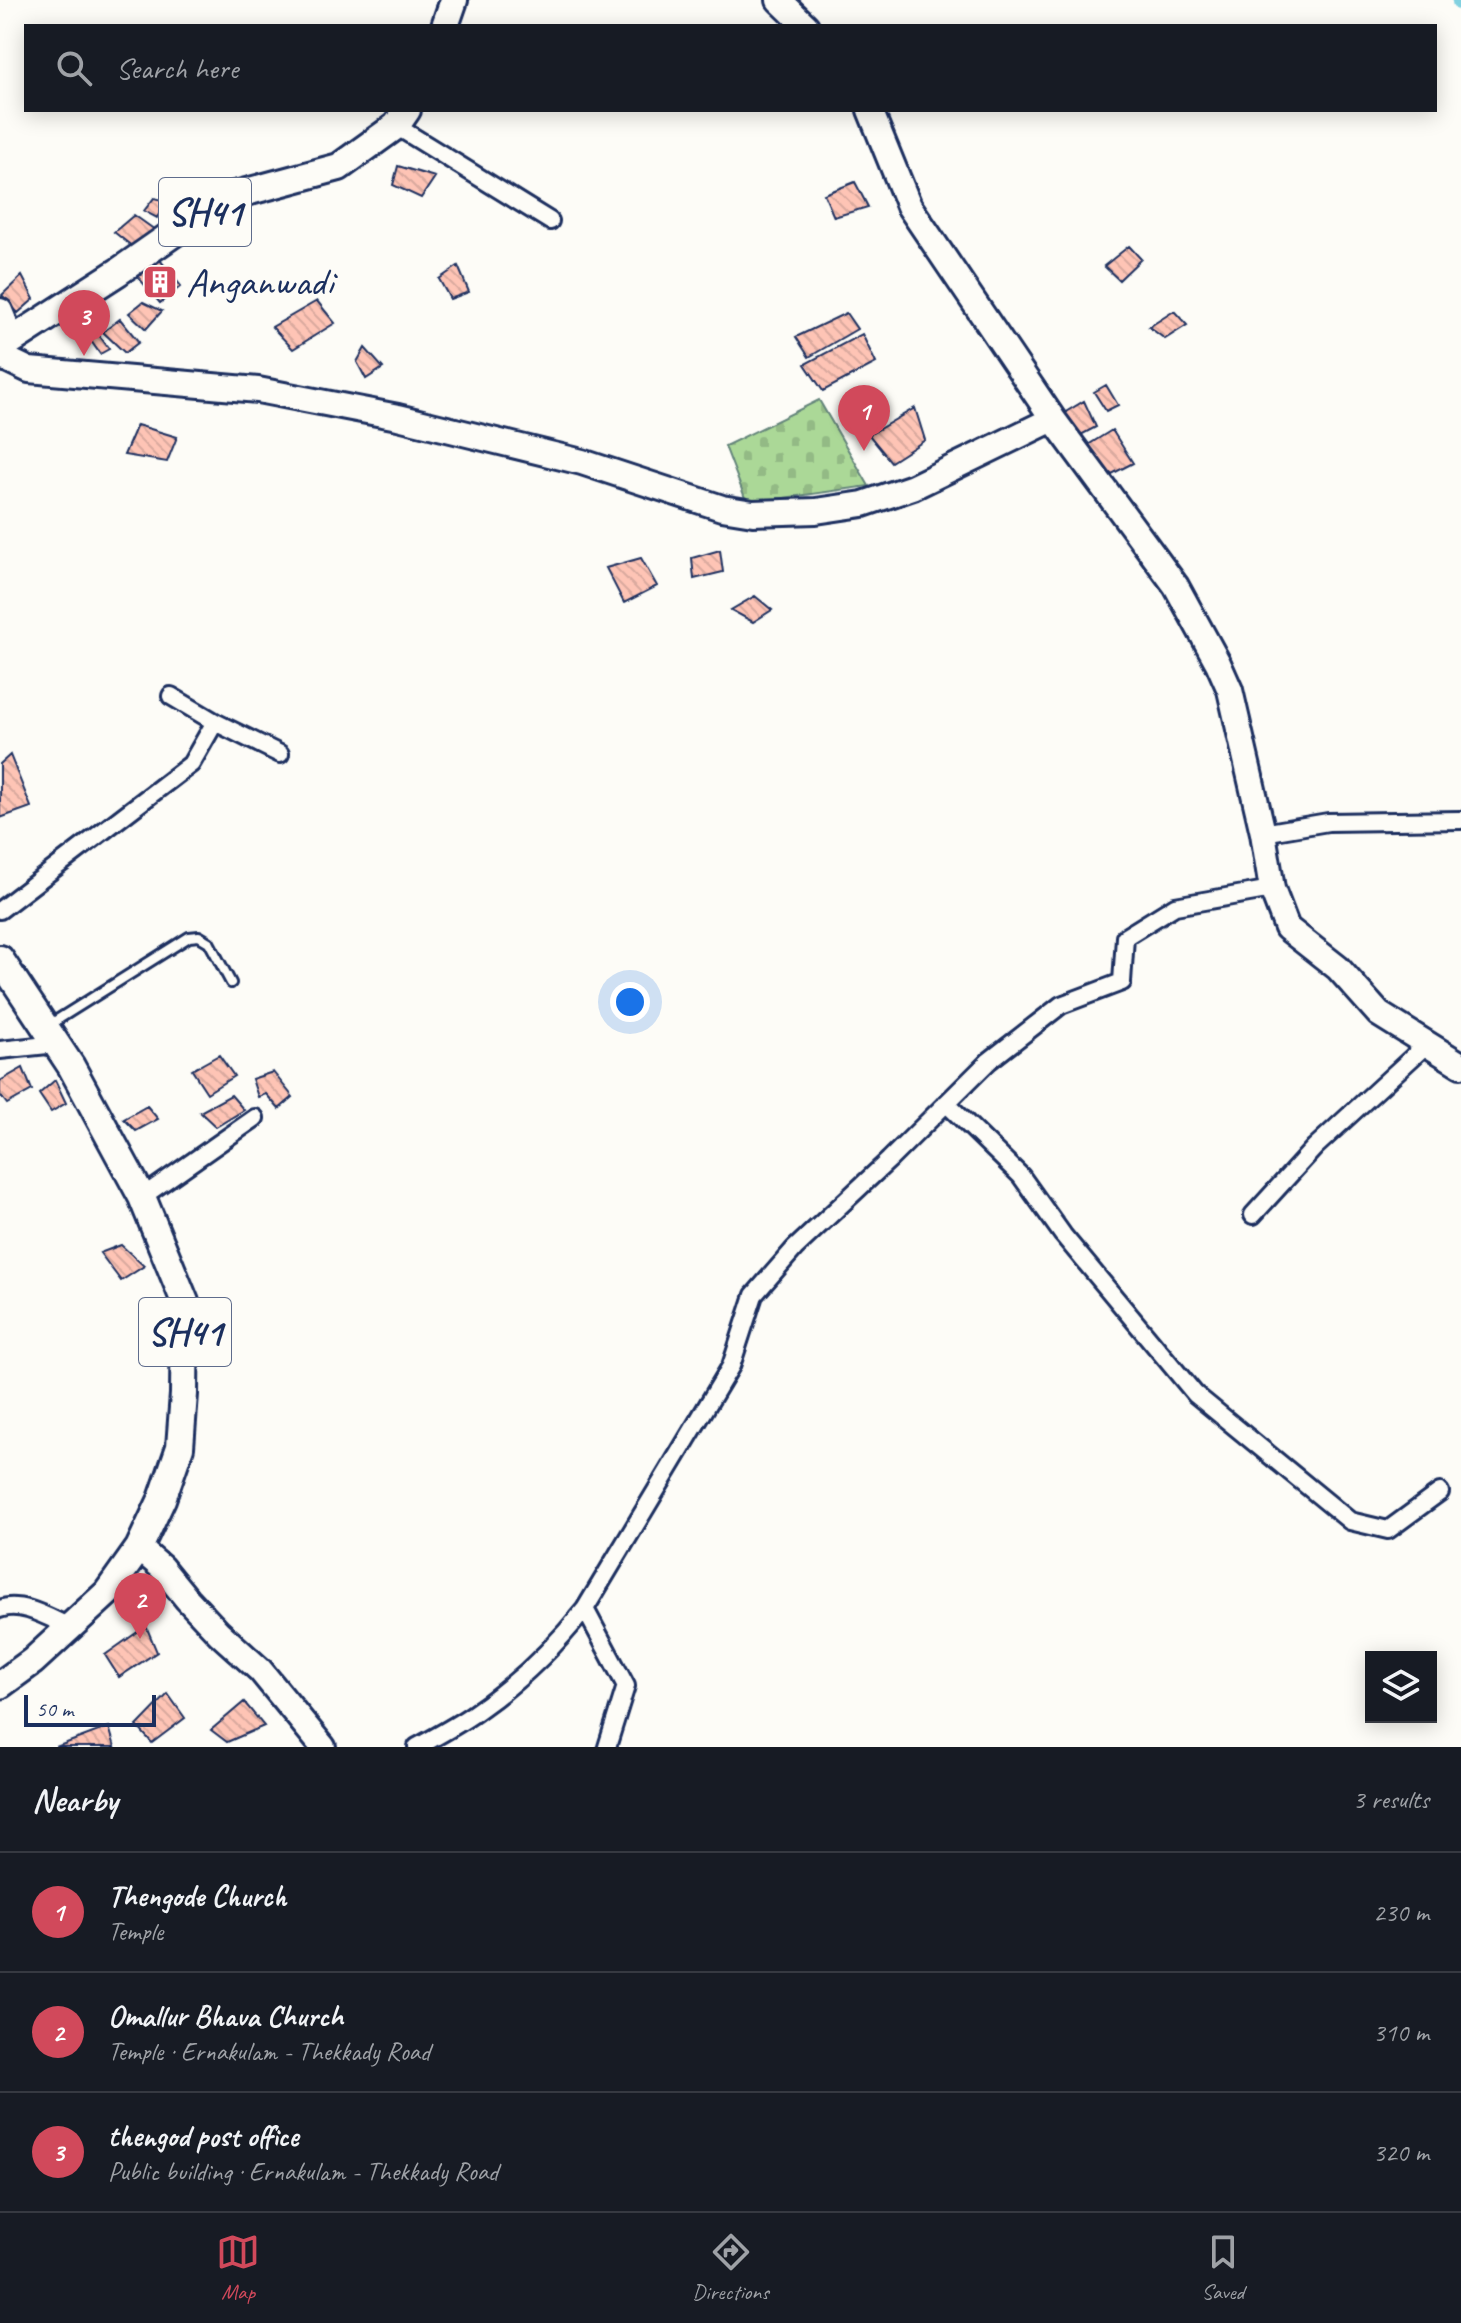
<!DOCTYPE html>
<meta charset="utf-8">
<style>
:root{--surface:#171b24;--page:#242831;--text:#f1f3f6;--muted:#9ea1a6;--line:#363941;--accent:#d1495b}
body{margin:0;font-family:Caveat,sans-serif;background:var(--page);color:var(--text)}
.controls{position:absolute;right:24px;bottom:24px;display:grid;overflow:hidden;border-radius:0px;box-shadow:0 4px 20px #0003}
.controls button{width:72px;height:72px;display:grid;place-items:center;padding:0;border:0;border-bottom:2px solid var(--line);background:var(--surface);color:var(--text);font:40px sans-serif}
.scale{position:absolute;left:24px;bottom:20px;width:132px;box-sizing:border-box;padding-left:8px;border:4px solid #1b2f5e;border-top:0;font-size:22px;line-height:28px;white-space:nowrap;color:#1b2f5e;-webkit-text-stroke:6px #fdfcf7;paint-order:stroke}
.you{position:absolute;left:630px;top:1002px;width:28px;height:28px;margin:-20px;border:6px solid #fff;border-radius:50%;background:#1a73e8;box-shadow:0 0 0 12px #1a73e833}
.badge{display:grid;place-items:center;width:52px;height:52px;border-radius:50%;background:var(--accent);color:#fff;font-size:26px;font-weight:700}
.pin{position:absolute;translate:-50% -66px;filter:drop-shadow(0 2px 4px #0008)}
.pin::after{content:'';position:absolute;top:42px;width:28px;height:24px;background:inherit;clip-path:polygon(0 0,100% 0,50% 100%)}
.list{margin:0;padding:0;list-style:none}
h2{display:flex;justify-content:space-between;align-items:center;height:104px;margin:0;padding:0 32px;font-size:34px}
h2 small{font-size:26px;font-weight:400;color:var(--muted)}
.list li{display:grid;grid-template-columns:52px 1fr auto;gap:24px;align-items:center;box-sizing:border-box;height:120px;padding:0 32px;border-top:2px solid var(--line)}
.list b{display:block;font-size:30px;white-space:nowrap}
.list p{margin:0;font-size:26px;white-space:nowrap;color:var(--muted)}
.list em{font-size:26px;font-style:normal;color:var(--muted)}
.icon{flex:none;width:44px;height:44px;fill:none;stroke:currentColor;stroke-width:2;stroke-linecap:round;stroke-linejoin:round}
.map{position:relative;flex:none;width:1461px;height:1747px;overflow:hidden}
.search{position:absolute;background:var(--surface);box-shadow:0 4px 20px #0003;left:24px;right:24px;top:24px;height:88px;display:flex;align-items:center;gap:20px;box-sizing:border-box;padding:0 28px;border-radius:0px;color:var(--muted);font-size:30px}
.sheet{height:464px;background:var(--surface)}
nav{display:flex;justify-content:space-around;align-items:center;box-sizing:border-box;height:112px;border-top:2px solid var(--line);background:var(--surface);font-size:22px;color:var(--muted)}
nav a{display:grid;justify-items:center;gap:4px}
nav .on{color:var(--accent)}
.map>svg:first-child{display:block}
.cemetery{fill:url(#cemetery-stones);stroke:#63847a;stroke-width:2}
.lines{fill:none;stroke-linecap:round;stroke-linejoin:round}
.canal{stroke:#82d1e0;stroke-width:18}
.building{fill:url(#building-back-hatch);stroke:#1b2f5e;stroke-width:2}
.lane-casing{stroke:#1b2f5e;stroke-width:14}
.street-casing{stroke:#1b2f5e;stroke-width:22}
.secondary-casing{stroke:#1b2f5e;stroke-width:30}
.primary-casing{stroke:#1b2f5e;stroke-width:32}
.lane{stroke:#fdfcf7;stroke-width:8}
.street{stroke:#fdfcf7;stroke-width:16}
.secondary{stroke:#fdfcf7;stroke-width:24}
.primary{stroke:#fdfcf7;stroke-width:26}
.labels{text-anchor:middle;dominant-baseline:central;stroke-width:7;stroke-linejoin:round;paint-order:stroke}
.shield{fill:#fdfcf7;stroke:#5f6c8c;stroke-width:2}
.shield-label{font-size:38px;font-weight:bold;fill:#1b2f5e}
.poi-label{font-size:40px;fill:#1b2f5e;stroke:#fdfcf7;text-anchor:start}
</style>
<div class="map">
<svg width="1461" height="1747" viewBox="0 0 1461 1747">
<defs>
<pattern id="cemetery-stones" width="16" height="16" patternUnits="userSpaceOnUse" patternTransform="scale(2)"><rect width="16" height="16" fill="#abd897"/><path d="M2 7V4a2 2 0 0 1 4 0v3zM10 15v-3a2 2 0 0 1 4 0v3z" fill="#93ba85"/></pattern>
<pattern id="building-back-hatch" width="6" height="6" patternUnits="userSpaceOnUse" patternTransform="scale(2)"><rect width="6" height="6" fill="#fec4b5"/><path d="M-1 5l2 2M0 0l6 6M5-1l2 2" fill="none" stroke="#d9a99e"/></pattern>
</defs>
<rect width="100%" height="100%" fill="#fdfcf7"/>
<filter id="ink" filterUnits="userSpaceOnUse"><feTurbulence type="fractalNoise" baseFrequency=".0125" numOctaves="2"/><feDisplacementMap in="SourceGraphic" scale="16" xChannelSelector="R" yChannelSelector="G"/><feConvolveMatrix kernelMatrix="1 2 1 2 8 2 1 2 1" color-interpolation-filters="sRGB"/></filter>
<g filter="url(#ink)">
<!-- cemetery -->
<path class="cemetery" d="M819,400l50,86 -122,17 -22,-57z"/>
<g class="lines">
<!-- canal -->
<path class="canal" d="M1461,0v2"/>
</g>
<!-- building -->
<path class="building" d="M398,166l37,11 -14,21 -28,-13z
M855,182l13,25 -34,10 -10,-23z
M154,198l12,3 -9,17 -13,-7z
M134,215l21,15 -22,17 -19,-15z
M1129,246l12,13 -22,21 -15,-14z
M160,260l21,26 -21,17 -22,-26z
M458,266l11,26 -19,7 -11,-20z
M22,276l12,23 -16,14 -16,-18z
M317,301l18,22 -42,26 -21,-22z
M143,302l19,9 -16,18 -17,-16z
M1174,311l13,14 -22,14 -16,-12z
M846,313l11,16 -48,28 -13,-20z
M120,319l19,23 -14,11 -22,-21z
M96,331l13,18 -9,5 -11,-16z
M862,334l14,29 -53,28 -18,-27z
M365,348l18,20 -17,11 -9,-17z
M1106,385l12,20 -12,6 -12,-19z
M1084,401l12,26 -17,9 -15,-23z
M915,408l10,32 -34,22 -22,-27z
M137,425l40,12 -10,25 -43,-7z
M1112,430l21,33 -23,12 -22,-30z
M720,550l3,22 -29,7 -2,-21z
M641,558l16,28 -33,17 -18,-35z
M755,596l17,14 -19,12 -22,-12z
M10,755l21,52 -31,11v-54z
M219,1055l15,21 -27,17 -15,-23z
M23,1068l9,22 -25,14 -7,-9v-14z
M273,1072l20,25 -14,12 -13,-15 -8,3 -6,-18z
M55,1080l11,23 -15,9 -12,-18z
M231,1095l13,15 -28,17 -16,-15z
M147,1106l11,13 -22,12 -12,-12z
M121,1245l23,21 -23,15 -21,-28z
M146,1626l11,26 -38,25 -14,-22z
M168,1694l17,24 -33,25 -15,-17z
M244,1702l20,24 -37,16 -16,-12z
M109,1727l6,20h-59z"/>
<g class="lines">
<!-- lane casing -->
<g class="lane-casing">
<path id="lane" d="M49,1025l140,-88 10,-1 10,6 22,41"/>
</g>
<!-- street casing -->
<g class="street-casing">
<path id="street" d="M396,126l154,95
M215,722l65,32
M1263,833l65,-11 133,-2
M0,910l191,-146 24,-42 -44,-26
M0,1050l57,-6
M946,1103l75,73 42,59 132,159 155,127 38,9 52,-38
M142,1197l113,-79
M1253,1215l62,-68 113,-104
M0,1609c21,-9 51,10 70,18
M585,1609l41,77 -19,61
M417,1747c20,-11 41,-22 59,-35 42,-29 77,-63 109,-103l146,-243 23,-71 41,-47 94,-88 100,-99 72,-56 61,-23 3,-45 50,-31 97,-17"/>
</g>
<!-- secondary casing -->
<g class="secondary-casing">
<path id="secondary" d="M779,0l27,26
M870,110l39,96 144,213 123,167 42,77 12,27 33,143 9,56 15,39 51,40 41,46 82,51
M0,311l12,29
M0,356l29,14 229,20 140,27 184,45 140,46 31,5 63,-2 47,-7 50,-17 140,-68
M139,1548l22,19 26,32 32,34 41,37 63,77"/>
</g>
<!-- primary casing -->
<g class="primary-casing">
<path id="primary" d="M445,26l9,-26
M0,348l118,-76 106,-74 115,-31 57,-41 11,-16
M0,959l71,107 71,131 43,105 -1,92 -4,53 -18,52 -23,49 -32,45 -74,68 -33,24"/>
</g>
<!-- lane -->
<use href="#lane" class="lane"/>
<!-- street -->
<use href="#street" class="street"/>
<!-- secondary -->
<use href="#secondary" class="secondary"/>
<!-- primary -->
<use href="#primary" class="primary"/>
</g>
</g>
<!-- icons -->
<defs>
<g id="building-square" transform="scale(1.8)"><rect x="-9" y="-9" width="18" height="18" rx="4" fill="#d1495b" stroke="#fdfcf7"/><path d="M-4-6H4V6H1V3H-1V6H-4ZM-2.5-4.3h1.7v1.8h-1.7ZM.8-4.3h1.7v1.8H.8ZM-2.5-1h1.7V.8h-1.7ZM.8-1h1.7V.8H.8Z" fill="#fff"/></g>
</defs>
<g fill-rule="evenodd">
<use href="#building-square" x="160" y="282"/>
</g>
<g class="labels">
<!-- shield labels -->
<g class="shield">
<rect x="159" y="178" width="92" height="68" rx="6"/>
<rect x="139" y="1298" width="92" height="68" rx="6"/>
</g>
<g class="shield-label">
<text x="205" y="212">SH41</text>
<text x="185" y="1332">SH41</text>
</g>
<!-- poi labels -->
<g class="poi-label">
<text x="186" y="282">Anganwadi</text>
</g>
</g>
</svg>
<div class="controls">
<button><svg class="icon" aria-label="layers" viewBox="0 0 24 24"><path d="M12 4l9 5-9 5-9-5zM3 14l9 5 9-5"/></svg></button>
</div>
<div class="scale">50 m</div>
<div class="you"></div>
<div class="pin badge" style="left:864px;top:451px">1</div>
<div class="pin badge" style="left:140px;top:1639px">2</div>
<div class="pin badge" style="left:84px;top:356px">3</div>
<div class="search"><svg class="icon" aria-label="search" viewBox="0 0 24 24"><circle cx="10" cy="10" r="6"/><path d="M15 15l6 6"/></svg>Search here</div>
</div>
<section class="sheet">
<h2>Nearby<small>3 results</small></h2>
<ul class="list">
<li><span class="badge">1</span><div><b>Thengode Church</b><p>Temple</p></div><em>230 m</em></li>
<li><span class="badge">2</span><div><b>Omallur Bhava Church</b><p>Temple · Ernakulam - Thekkady Road</p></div><em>310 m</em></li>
<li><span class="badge">3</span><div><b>thengod post office</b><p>Public building · Ernakulam - Thekkady Road</p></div><em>320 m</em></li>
</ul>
</section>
<nav>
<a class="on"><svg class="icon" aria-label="map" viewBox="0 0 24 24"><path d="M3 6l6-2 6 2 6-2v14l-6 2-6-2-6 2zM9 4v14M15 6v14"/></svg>Map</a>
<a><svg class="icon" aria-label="directions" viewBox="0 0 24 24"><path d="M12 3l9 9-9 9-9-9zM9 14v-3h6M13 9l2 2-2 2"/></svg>Directions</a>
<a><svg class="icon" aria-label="saved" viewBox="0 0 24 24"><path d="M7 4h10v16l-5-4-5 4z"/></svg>Saved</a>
</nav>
